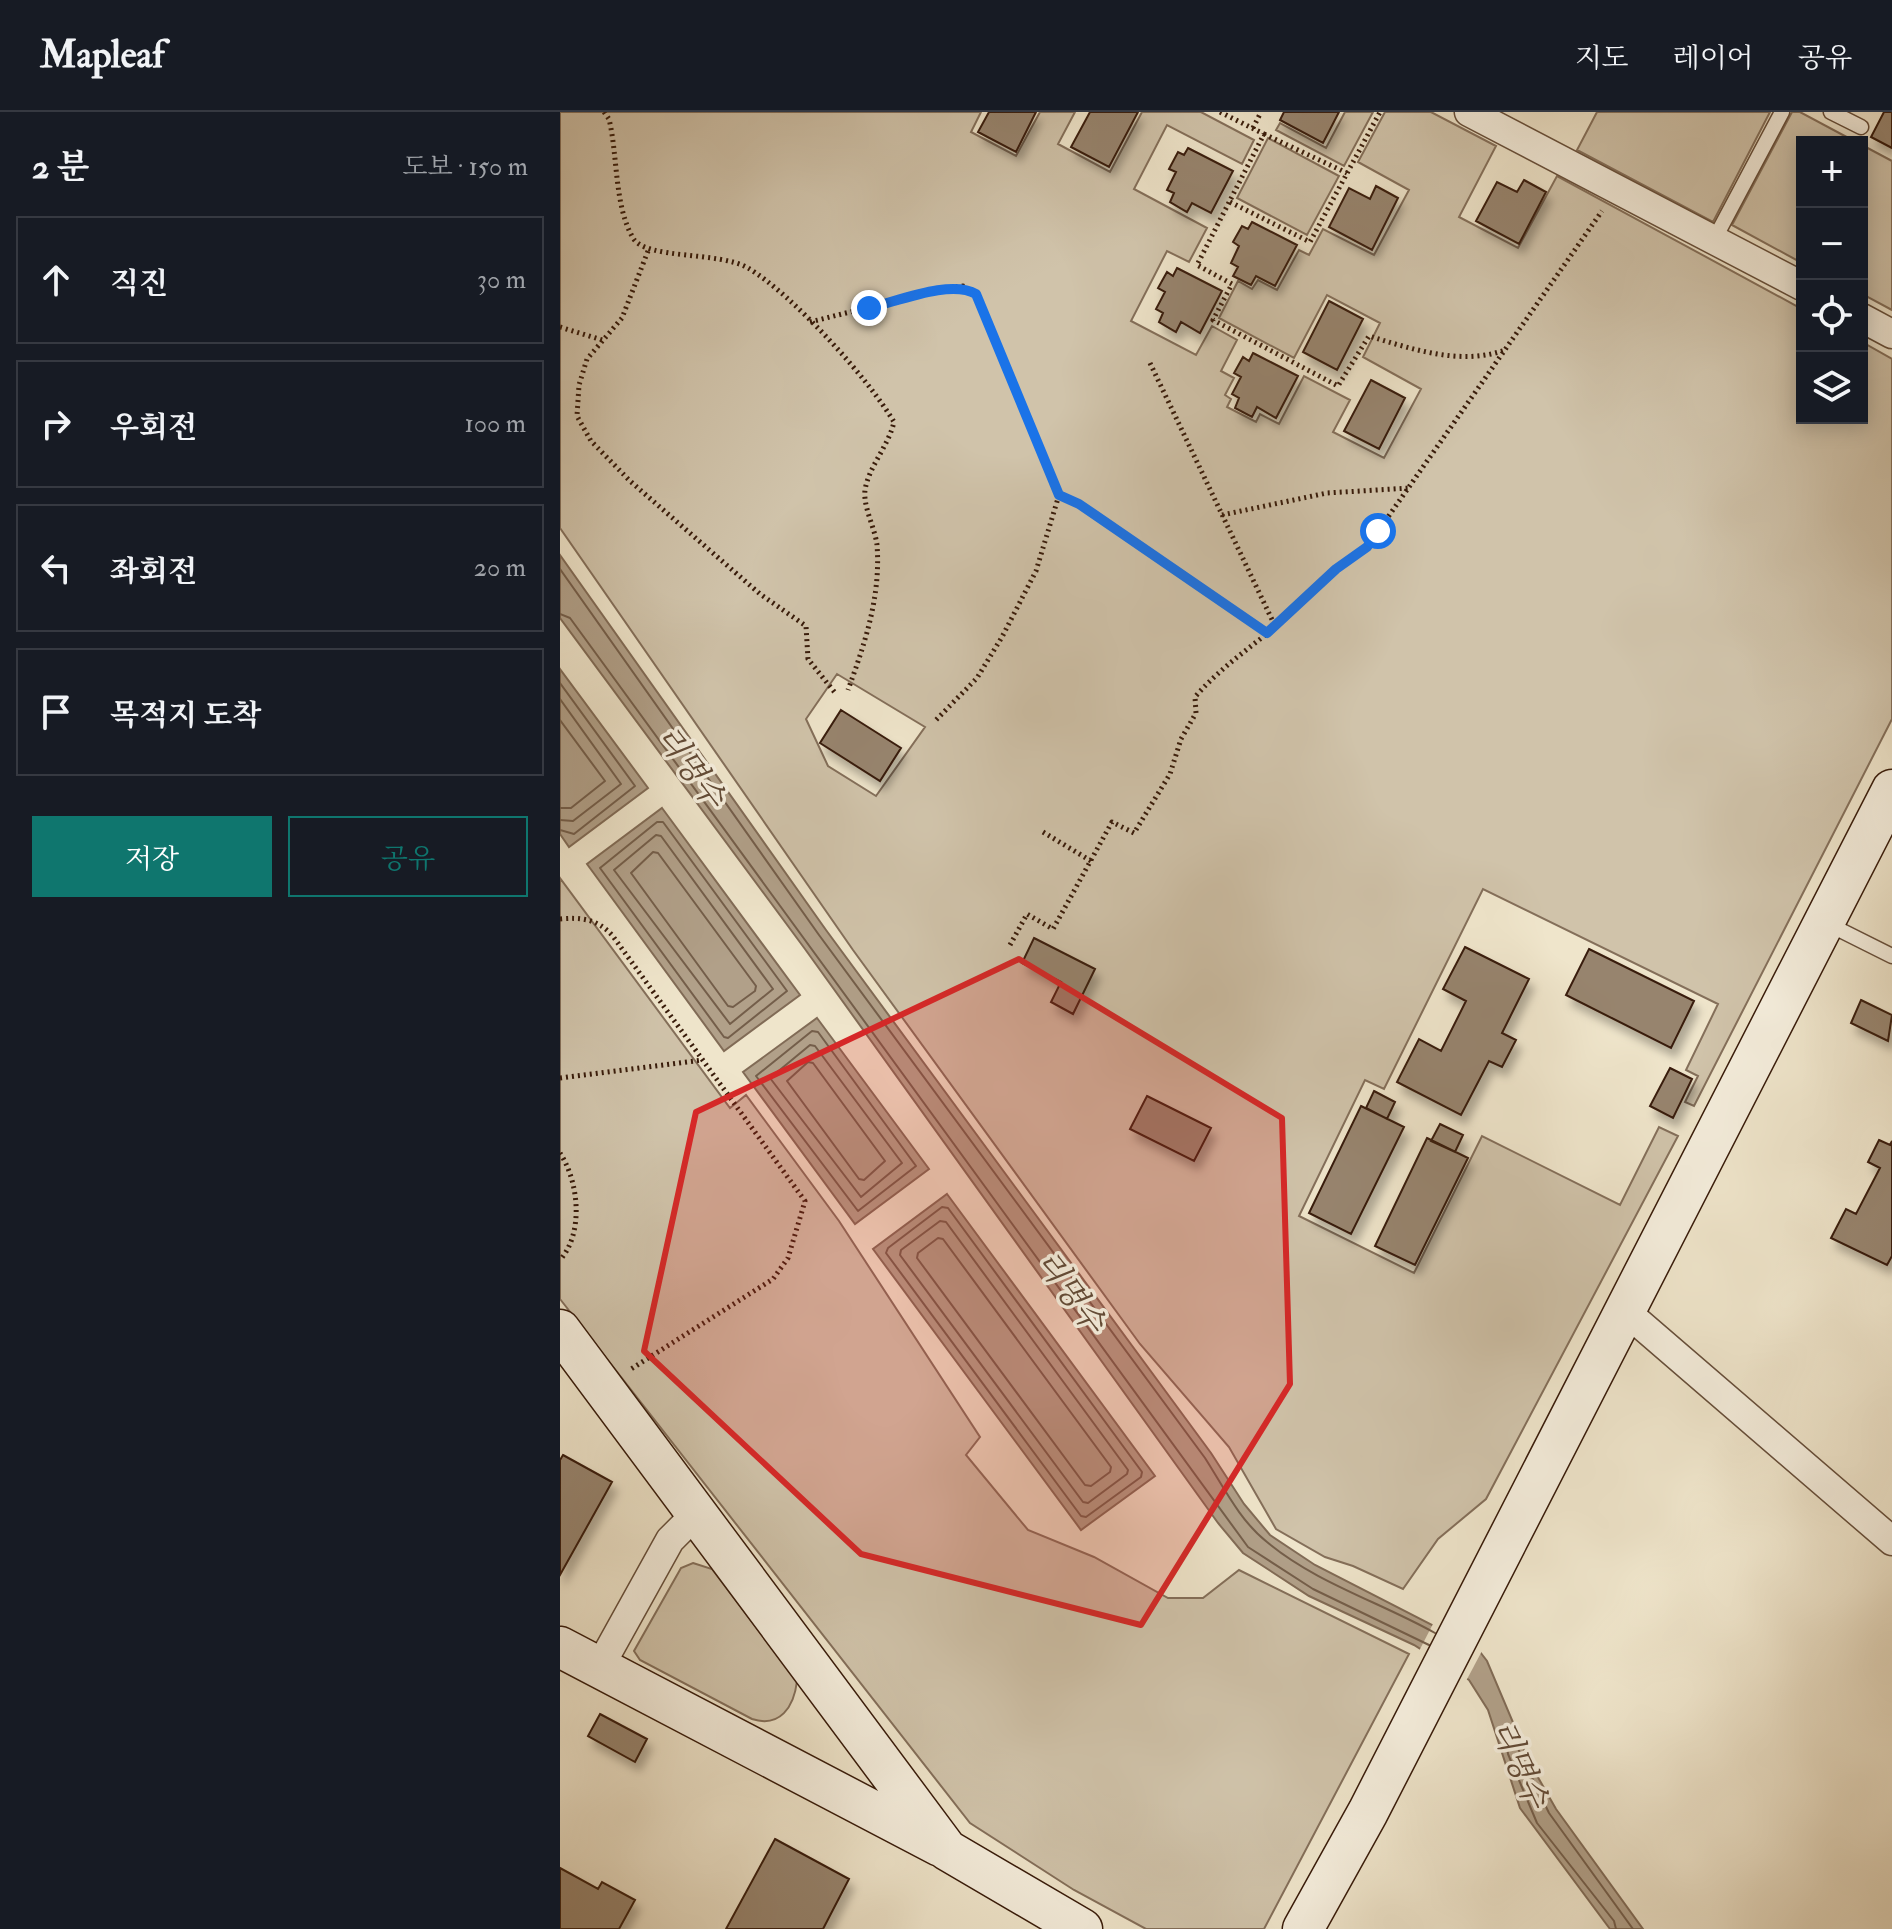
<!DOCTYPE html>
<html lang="ko">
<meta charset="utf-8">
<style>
:root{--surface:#171b24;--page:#20242c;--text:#f1f3f6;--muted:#9ea1a6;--line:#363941;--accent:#0f766e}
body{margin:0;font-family:"IM FELL Double Pica","Noto Serif KR",serif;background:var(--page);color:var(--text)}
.controls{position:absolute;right:24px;top:24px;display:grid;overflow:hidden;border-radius:0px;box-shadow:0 4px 20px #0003}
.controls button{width:72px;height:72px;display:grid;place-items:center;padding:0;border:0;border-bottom:2px solid var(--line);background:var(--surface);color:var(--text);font:40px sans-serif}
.stop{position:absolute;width:24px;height:24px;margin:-18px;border:6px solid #1a73e8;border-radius:50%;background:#fff}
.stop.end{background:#1a73e8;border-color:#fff;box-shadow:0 2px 8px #0008}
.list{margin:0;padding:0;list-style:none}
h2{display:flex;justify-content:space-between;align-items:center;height:104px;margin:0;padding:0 32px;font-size:34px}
h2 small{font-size:26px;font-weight:400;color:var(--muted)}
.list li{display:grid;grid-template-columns:52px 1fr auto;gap:24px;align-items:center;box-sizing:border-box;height:128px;margin:0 16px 16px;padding:0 16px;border:2px solid var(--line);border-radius:0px}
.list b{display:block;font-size:30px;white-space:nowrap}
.list em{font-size:26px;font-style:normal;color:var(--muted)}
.actions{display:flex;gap:16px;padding:24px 32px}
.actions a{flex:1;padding:18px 0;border:2px solid var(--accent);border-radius:0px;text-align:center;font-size:28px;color:var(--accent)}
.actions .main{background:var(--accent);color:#fff}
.icon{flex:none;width:44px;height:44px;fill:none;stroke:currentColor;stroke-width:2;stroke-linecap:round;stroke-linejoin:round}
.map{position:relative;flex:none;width:1332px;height:1817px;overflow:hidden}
header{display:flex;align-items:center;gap:48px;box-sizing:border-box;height:112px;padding:0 40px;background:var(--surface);border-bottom:2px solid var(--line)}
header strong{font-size:38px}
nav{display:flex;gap:44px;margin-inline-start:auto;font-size:28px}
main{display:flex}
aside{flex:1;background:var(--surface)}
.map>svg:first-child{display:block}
.green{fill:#d0c3aa;stroke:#846f5a;stroke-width:2;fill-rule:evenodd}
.water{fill:#b1a089;stroke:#816b56;stroke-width:2}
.pier{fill:#efe5cb}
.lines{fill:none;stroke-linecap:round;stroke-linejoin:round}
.shore{stroke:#745e4a;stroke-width:2}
.building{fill:#97846e;stroke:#381b0a;stroke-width:2;filter:url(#shadow)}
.lane-casing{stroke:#664e3a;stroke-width:17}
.street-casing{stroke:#664e3a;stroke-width:31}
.secondary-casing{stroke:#381b0a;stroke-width:43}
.path{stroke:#381b0a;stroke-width:5;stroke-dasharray:2 4;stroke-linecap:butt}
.lane{stroke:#f5eedd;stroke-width:14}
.street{stroke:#f5eedd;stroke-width:28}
.secondary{stroke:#f5eedd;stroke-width:40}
.route{stroke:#1a73e8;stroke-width:10}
.marked{fill:#d62828;fill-opacity:0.2;stroke:#d62828;stroke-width:6;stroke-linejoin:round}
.labels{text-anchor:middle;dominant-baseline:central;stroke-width:7;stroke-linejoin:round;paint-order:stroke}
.water-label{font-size:32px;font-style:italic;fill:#624a36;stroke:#f5eedd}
</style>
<header>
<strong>Mapleaf</strong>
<nav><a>지도</a><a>레이어</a><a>공유</a></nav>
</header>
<main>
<aside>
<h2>2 분<small>도보 · 150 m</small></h2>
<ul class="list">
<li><svg class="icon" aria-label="ahead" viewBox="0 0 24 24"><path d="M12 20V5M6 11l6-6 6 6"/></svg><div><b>직진</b></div><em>30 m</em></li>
<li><svg class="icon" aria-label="right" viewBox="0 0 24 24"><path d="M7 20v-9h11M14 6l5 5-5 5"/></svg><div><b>우회전</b></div><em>100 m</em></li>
<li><svg class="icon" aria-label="left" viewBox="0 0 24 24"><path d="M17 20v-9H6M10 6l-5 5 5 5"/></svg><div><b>좌회전</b></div><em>20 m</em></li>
<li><svg class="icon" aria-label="arrive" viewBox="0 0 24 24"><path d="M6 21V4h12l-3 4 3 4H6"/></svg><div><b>목적지 도착</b></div></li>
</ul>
<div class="actions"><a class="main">저장</a><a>공유</a></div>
</aside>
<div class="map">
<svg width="1332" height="1817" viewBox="0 0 1332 1817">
<defs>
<filter id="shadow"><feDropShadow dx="5" dy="9" stdDeviation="4" flood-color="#0004"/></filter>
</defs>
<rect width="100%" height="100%" fill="#efe5cb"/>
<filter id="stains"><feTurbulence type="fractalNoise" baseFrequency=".0025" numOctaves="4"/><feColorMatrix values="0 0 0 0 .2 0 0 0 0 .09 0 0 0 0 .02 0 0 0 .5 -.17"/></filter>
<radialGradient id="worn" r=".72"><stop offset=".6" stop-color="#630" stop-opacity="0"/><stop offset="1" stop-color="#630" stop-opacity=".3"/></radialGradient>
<!-- green -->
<path class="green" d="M0,0h421l-10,20 45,24 24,-44h35l-17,32 52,28 32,-60h59l53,28 -12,24 -75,-39 -33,64 73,39 -18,34 -22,-11 -36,70 65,34 16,-29 25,14 -16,31 13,7 -9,17 6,4 -4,8 29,15 4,-8 19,10 25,-48 46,24 -17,32 51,26 37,-69 -58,-32 17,-34 -53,-28 -33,63 -75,-40 19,-37 14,8 6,-9 19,10 22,-40 10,5 14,-26 51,26 35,-65 -51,-28 27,-50h46l65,34 -37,71 59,31 39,-72 245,133v109h60v-76l30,17v360l-198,387 -9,-4 13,-26 -12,-6 32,-66 -235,-115 -99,200 -19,-9 -66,136 115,57 68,-137 138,69 39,-78 19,9 -192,363 -48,40 -35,50 -50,-23 -28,-9 -49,-28 -47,-82 -89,-103 -287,-394 -293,-422zM277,562l88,53 -49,69 -48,-30 -22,-47z
M785,0h28l-29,54 -68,-36 4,-7 46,25z
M1037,0h173l-57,110 -136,-72z
M1232,0h8l56,30h-54v121l-70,-38z
M708,26l71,38 -32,59 -70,-37z
M1302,33l30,16v149l-30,-16z
M0,766l170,230 16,-13 93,126 141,216 -14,18 62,75 66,27 74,41h35l36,-28 170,84 -145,275h-118l-72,-39 -104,-67 -410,-524z
M133,1451l19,6 85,112c-3,26 -17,47 -45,38l-112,-59 -6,-9 47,-83z"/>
<!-- water -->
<path class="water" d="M0,443l266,375 385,523 33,51 26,31 45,30 162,83 10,13 44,104 25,44 87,120h-33l-90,-121 -32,-98 -19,-30 -55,-35 -105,-49 -66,-43 -25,-30 -413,-574 -245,-331z
M0,557l88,119 -79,59 -9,-13z
M102,696l138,187 -76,56 -137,-187z
M257,906l112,151 -74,55 -112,-152z
M387,1082l208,282 -74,54 -208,-281z"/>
<!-- pier -->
<path class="pier" d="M875,1508l48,29 -18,34 -47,-30z"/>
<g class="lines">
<!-- shore -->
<path class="shore" d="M0,457l259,366 386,523c18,28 35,63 62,84 49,41 113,60 168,91
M0,502l10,4 678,929 65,42 116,56
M0,571l75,103 -61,48 -14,-4
M0,587l61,85 -48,37 -13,-1
M0,608l45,61 -34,27h-11
M97,710h6l124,169 -59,47 -4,-1 -124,-169z
M96,723l5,1 112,153 -43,35 -116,-154z
M93,740l5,1 98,133 -1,5 -22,16 -5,-1 -97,-133z
M252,919l6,1 98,134 -58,45 -102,-135z
M250,933l5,1 87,117 -41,34 -91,-119z
M248,950l5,1 72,98 -21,19 -5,-1 -72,-98z
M382,1095l6,1 194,264 -1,5 -55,40 -5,-1 -195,-263 2,-5z
M380,1109l6,1 182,248 -1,4 -39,29 -5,-1 -183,-247 1,-5z
M378,1126l5,1 168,228 -1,5 -19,14 -6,-1 -168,-227 1,-5z
M1056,1817l-2,-8 -77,-98 -29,-69 -3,-24 5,2 39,81 84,116"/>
</g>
<!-- building -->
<path class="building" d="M429,0h47l-20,40 -38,-20z
M530,0h48l-29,55 -38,-20z
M724,0h55l-16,31 -43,-23z
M1324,0h8v36l-21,-11z
M628,36l45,23 -22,42 -19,-10 -5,9 -17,-10 4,-9 -7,-3 9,-18 -7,-3 9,-17 6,3z
M964,68l22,12 -27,52 -43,-23 21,-39 20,10z
M816,74l22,12 -26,52 -43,-23 20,-39 21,11z
M692,110l45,23 -22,41 -19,-10 -5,9 -18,-9 5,-9 -7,-4 8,-17 -6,-4 9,-16 6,3z
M617,156l45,23 -22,42 -19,-11 -5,10 -17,-10 4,-9 -7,-4 9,-17 -7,-4 9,-16 6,4z
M769,189l34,18 -26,51 -34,-18z
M693,241l45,23 -22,42 -19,-11 -5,10 -17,-9 4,-10 -7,-4 9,-17 -7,-4 9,-16 6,4z
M811,268l34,18 -26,51 -35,-18z
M281,598l60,38 -21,33 -60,-38z
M474,826l61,31 -22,45 -22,-12 10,-20 -39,-19z
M905,835l64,32 -27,54 14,7 -14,27 -13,-6 -28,54 -64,-33 22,-43 22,12 25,-50 -23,-12z
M1029,837l105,52 -23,47 -105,-53z
M1301,888l31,15 -4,26 -37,-18z
M1110,956l22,11 -19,39 -23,-12z
M814,979l21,11 -8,17 -21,-11z
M587,984l64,32 -17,33 -64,-32z
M801,994l43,21 -53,107 -42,-21z
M880,1012l23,11 -8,17 -24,-11z
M867,1026l41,20 -53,107 -40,-19z
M1319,1028l11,5 2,-4v115l-5,9 -56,-27 15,-29 10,5 24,-46 -12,-6z
M3,1343l49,27 -52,93v-115z
M40,1602l47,25 -12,23 -47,-26z
M215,1727l74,40 -26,50h-97z
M0,1756l38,21 4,-7 33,18 -16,29h-59z"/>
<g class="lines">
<!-- lane casing -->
<g class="lane-casing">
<path id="lane" d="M1271,0l30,15
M1154,128l68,-128
M1268,812l64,32"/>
</g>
<!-- street casing -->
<g class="street-casing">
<path id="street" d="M909,0l333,174
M1302,206l30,16
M1064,1198l268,231
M39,1556l71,-128 28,-28"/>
</g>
<!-- secondary casing -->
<g class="secondary-casing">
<path id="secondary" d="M0,1218l387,520 135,79
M0,1535l380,199
M743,1817l65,-117 524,-1022"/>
</g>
<!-- path -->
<path class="path" d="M44,0l5,7c9,37 5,86 24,119 13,22 86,13 115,30 44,26 120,110 146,154 -6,25 -25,44 -29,68 -2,17 10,38 12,55 4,51 -12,98 -29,145
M660,0l44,22 -67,131 35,19 -19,36 125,66 31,-50c43,13 92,30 136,14
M693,16l8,-16
M704,22l83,39
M670,90l80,40 70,-130
M88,139l-26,67 -35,41 -8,26 -2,31 14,25 39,40 130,113 46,32 2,33 28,35
M250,210l136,-34 17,-2 13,8 83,201 -23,76 -34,66 -25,41 -41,42
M0,215l42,13
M590,251l125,263
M499,383l20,9 188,129
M662,403l105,-22 83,-5
M483,720l48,29
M0,807c21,-2 37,0 52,16l193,266 -17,57 -15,21 -142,90
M450,833l17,-31 26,15 59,-107 22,11 36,-59 11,-35 15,-26 -1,-16c23,-27 52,-47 79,-69 31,-27 59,-57 93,-81l235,-336
M0,966l142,-18
M0,1041c19,29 24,80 0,107"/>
<!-- lane -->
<use href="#lane" class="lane"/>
<!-- street -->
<use href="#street" class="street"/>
<!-- secondary -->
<use href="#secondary" class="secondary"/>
</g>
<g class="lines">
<!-- route -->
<path class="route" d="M309,196c30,-7 82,-29 107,-14l83,201 20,9 188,129 69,-64 31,-22 11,-16"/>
</g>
<!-- marked area -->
<path class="marked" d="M459,847l263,159 8,266 -149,241 -280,-71 -217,-203 52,-239z"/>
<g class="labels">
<!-- water labels -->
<g class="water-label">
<text transform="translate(130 655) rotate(54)">리명수</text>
<text transform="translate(510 1180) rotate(54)">리명수</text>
<text transform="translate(959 1652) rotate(66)">리명수</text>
</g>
</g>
<rect width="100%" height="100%" filter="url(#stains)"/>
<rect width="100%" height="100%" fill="url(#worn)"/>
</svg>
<div class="controls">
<button>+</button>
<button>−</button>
<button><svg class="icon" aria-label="locate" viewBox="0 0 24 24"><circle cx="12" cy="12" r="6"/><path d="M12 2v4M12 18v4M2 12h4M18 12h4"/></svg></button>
<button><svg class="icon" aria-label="layers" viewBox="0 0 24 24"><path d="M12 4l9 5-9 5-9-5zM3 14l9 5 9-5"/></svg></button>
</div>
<div class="stop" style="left:818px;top:419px"></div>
<div class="stop end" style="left:309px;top:196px"></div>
</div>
</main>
